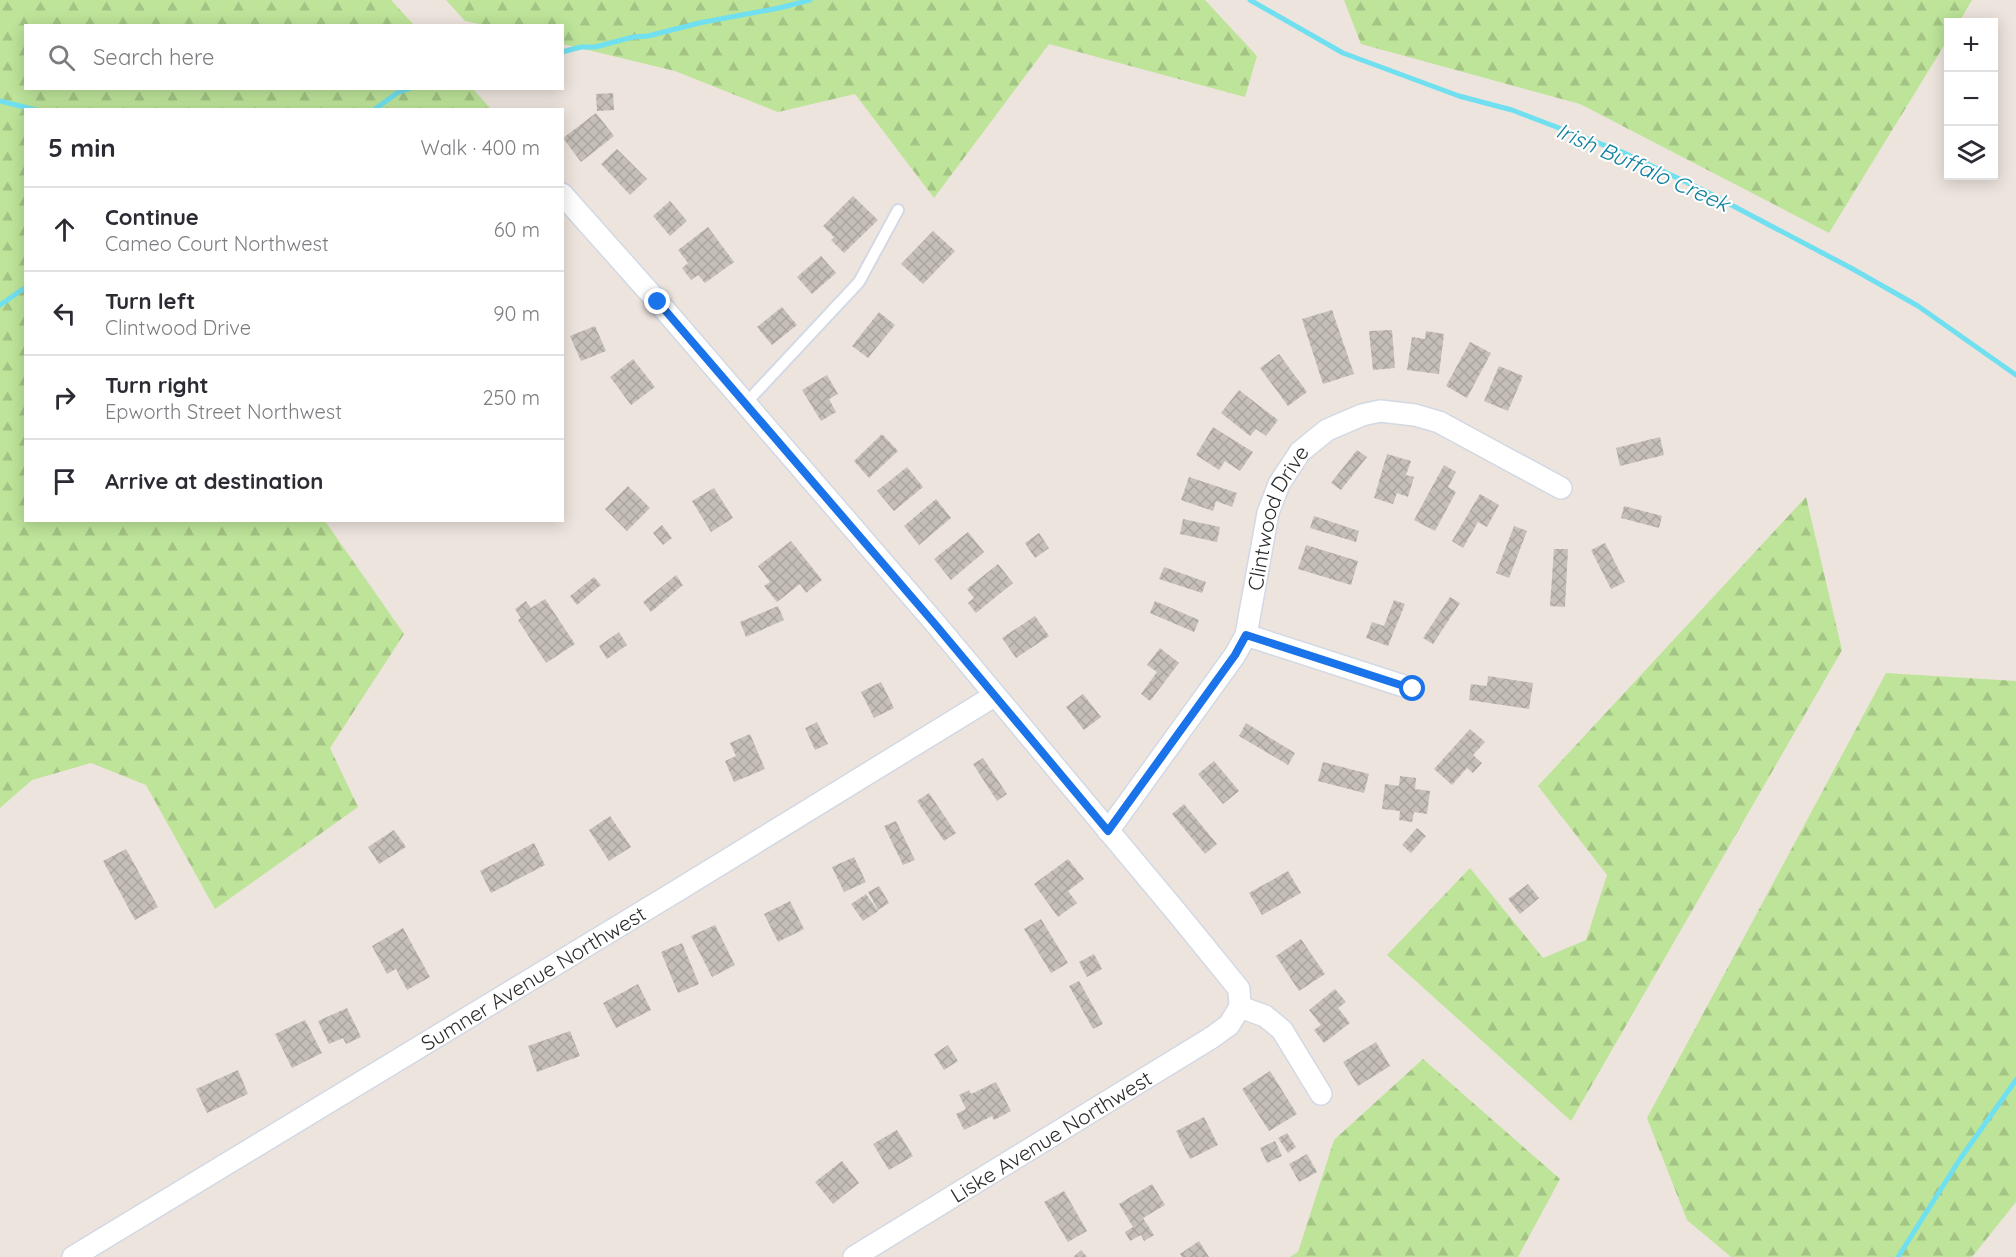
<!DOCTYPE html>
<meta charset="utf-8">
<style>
:root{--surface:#fff;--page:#f2f2f3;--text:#2b2b33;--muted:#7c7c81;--line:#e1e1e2}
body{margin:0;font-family:Quicksand,sans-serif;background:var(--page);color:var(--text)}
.controls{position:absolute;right:18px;top:18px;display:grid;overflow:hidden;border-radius:0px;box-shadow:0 3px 15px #0003}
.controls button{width:54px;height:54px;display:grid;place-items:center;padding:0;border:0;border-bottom:2px solid var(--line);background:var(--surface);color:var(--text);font:30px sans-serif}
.stop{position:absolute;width:18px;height:18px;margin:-14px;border:4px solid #1a73e8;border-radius:50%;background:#fff}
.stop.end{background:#1a73e8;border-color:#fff;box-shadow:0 2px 6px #0008}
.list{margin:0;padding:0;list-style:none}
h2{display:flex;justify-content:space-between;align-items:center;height:78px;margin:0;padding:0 24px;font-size:26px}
h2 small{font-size:20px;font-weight:400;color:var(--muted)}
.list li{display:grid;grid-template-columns:39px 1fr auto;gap:18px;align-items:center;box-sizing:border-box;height:84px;padding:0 24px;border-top:2px solid var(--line)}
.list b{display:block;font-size:22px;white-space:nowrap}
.list p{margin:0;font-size:20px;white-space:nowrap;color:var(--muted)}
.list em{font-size:20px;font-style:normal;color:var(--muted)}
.icon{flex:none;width:33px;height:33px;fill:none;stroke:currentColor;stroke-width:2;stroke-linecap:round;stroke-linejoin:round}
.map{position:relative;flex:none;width:2016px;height:1257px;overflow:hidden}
.search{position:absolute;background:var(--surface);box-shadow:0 3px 15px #0003;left:24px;top:24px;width:540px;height:66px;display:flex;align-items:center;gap:15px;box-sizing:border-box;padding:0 21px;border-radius:0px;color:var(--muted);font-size:22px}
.panel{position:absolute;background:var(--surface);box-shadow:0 3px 15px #0003;left:24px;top:108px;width:540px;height:414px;border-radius:0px}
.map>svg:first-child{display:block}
.forest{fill:url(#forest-firs)}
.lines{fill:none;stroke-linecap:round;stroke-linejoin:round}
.stream{stroke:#70e0f0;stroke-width:5}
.building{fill:url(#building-cross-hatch)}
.lane-casing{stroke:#d2d8e4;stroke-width:14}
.street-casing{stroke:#d2d8e4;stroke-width:24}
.lane{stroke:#fff;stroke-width:10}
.street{stroke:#fff;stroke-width:21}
.route{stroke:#1a73e8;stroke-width:8}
.labels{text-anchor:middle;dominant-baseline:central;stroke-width:4.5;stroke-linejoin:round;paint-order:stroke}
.street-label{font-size:21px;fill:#2b2b2b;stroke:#fff}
.water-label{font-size:22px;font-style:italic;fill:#0c809e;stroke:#fff}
</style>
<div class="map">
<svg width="2016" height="1257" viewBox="0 0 2016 1257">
<defs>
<pattern id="forest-firs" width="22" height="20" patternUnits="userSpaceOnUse" patternTransform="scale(1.5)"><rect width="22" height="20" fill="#bde499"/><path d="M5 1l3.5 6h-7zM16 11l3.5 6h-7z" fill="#a3c484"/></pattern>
<pattern id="building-cross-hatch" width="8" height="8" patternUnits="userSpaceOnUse" patternTransform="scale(1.5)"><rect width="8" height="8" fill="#c6bfb9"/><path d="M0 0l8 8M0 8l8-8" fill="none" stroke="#aaa49f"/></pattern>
</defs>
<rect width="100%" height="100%" fill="#ede4dd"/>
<!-- forest -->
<path class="forest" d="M0,0h391l23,25 -388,1v62h446l19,21 -465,1v410l299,1 79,113 -74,114 28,59 -143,102 -69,-124 -55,-22 -59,17 -32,28z
M446,0h759l52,56 -12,41 -196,-53 -115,154 -79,-104 -77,18 -103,-41 -112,-27 -1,-18 -78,-1 -19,-4z
M1344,0h628l-13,22h-11v17l-119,194 -249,-129 -219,-60z
M1806,497l36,153 -271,471 -184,-166 83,-87 73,90 43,-18 21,-65 -69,-89z
M1886,673l130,8v521l-44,55h-241l-44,-37 -40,-102z
M1423,1059l137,120 -42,78h-228l8,-5 36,-112z"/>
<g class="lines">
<!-- stream -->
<path class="stream" d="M1250,0l93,53 116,43 53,14 110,42 81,38 148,78 67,38 98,69
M562,52l19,-5h14l38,-10 15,-1 51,-13 80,-15 31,-8
M0,101l36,9
M374,110l23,-17 14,-5
M0,305l26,-18
M1898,1257l62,-98 56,-79"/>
</g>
<!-- building -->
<path class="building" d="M613,93l1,17 -17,1 -1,-17z
M596,113l18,23 -33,26 -18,-24z
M617,149l30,30 -17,16 -29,-31z
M853,196l25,24 -34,33 -13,-13 3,-3 -11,-11z
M670,201l17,20 -17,15 -17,-20z
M708,227l26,35 -29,21 -7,-8 -7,5 -9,-12 6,-5 -10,-13z
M933,231l22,20 -32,33 -22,-20z
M821,256l15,17 -24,21 -15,-17z
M782,307l15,18 -25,20 -15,-18z
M1332,310l22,64 -31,10 -21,-65z
M879,312l16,13 -27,33 -16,-12z
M595,326l11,25 -25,10 -11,-25z
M1392,330l3,38 -22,2 -4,-39z
M1426,331l18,3 -5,40 -32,-4 5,-33 13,2z
M1470,342l21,11 -24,45 -21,-12z
M1279,354l28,38 -19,14 -28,-38z
M633,359l22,28 -24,18 -21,-28z
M1499,366l24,10 -15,35 -24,-10z
M827,375l11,19 -9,5 7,13 -15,9 -19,-31z
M1239,390l39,30 -12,16 -10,-7 -6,7 -29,-23z
M1213,427l40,25 -13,19 -15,-10 -6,9 -23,-15z
M882,434l16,17 -29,27 -15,-17z
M1660,437l4,18 -44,11 -4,-18z
M1357,450l10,7 -26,33 -10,-7z
M1387,454l24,7 -5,14 8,2 -6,20 -11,-4 -4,11 -19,-6z
M1444,465l12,7 -8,15 8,5 -21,39 -21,-11z
M907,467l16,20 -29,24 -17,-20z
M1189,477l48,16 -5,14 -16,-6 -3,10 -32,-11z
M628,486l22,22 -23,23 -22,-22z
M714,488l19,30 -22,14 -19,-31z
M1480,494l19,11 -12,22 -9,-5 -15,26 -11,-7z
M936,499l15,19 -32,27 -15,-19z
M1624,506l38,10 -3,12 -38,-10z
M1314,516l45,15 -3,11 -46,-14z
M1183,519l37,8 -3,15 -37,-8z
M662,525l10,13 -9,7 -10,-12z
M1514,526l13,5 -18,47 -13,-5z
M968,532l16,20 -33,28 -17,-21z
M1039,533l10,15 -14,10 -10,-15z
M791,541l31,39 -16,13 -6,-9 -23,18 -13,-16 6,-4 -12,-16z
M1605,543l20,39 -14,7 -20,-39z
M1306,545l52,16 -7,24 -53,-16z
M1554,549h14l-3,58 -15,-1z
M998,564l15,19 -37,30 -8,-10 6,-5 -7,-9z
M1164,567l42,15 -4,11 -43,-14z
M676,575l7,10 -32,27 -8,-10z
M594,577l7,8 -24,20 -7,-9z
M1450,597l10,6 -27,41 -10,-6z
M545,599l30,45 -29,19 -28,-43 3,-2 -6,-9 11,-8 5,7z
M1394,600l11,4 -17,42 -22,-8 6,-16 12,4z
M1155,601l44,19 -5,12 -44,-19z
M778,606l6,14 -38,17 -6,-15z
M1035,616l14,20 -33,22 -14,-20z
M619,632l8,13 -20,14 -8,-13z
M1160,648l19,15 -29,38 -9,-7 16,-22 -10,-7z
M1488,676l45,7 -4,26 -60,-9 2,-16 16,2z
M881,682l13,26 -20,10 -13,-26z
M1083,694l18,23 -17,13 -18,-23z
M817,722l11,22 -13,6 -10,-22z
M1246,723l49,30 -7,12 -49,-29z
M1470,729l15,13 -12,13 9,8 -9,10 -6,-5 -15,17 -18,-16z
M750,734l15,35 -31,13 -9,-21 11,-5 -6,-13z
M983,758l24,36 -10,7 -24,-37z
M1214,761l25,30 -16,13 -25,-30z
M1323,762l46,12 -5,19 -46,-12z
M1400,776l16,2 -1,11 15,2 -3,23 -13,-2 -2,10 -13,-2 1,-9 -18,-2 3,-25 14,2z
M929,793l27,40 -12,8 -27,-40z
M1184,804l33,40 -12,10 -33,-40z
M610,816l21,31 -22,14 -20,-31z
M896,821l19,39 -12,5 -19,-39z
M1417,828l9,8 -15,17 -9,-8z
M394,830l12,17 -27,17 -11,-17z
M534,843l11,22 -54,28 -11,-22z
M126,849l32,58 -23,13 -32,-59z
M854,857l12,25 -22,10 -12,-25z
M1068,859l16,20 -16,12 9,12 -19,14 -24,-33z
M1288,871l13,22 -39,22 -13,-22z
M1528,884l11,14 -19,16 -12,-15z
M879,886l10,17 -11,7 -10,-18z
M866,894l12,17 -15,10 -12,-17z
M790,901l14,28 -26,13 -14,-28z
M1041,919l27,44 -17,10 -27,-44z
M715,925l20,40 -23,12 -21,-41z
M403,928l27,49 -23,13 -11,-21 -9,5 -15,-28z
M1301,939l24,35 -26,17 -23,-35z
M682,943l17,41 -21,9 -17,-41z
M1094,954l8,15 -15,8 -8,-15z
M1079,981l24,43 -10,5 -24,-43z
M638,984l13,26 -35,18 -13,-25z
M1335,989l11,13 -8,6 12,15 -26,20 -10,-13 7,-5 -12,-15z
M347,1008l14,29 -15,7 -3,-6 -14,6 -11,-23z
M305,1020l17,33 -30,15 -17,-34z
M570,1031l10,25 -43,16 -9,-26z
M1376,1042l14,24 -32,20 -15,-24z
M948,1045l10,16 -14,9 -10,-16z
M238,1070l10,24 -41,19 -11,-24z
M1270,1071l27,43 -28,17 -27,-42z
M996,1082l15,29 -17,9 -2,-4 -28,14 -8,-16 10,-5 -7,-14 10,-5 2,4z
M1204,1117l14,28 -28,14 -14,-28z
M897,1130l16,26 -24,14 -16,-26z
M1287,1133l9,14 -8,6 -10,-15z
M1275,1141l7,15 -15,7 -7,-15z
M1307,1154l10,18 -18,10 -10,-18z
M842,1161l17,22 -26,21 -18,-22z
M1152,1184l13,21 -22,13 11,17 -10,6 -3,-6 -11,6 -5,-9 8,-5 -14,-23z
M1064,1191l23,40 -19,11 -24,-40z
M1199,1241l10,16h-27l-2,-3z
M1081,1250l6,7h-14z"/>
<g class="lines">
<!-- lane casing -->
<g class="lane-casing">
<path id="lane" d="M745,404l114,-122 39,-72"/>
</g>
<!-- street casing -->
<g class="street-casing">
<g id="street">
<path d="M562,194l96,108 277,321 243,291 61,75 1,18"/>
<path d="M1246,635l167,54"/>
<path id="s1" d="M1108,831l127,-176 11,-20 22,-122 11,-29 21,-32 27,-22 35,-15 18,-4 35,4 24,7 122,66"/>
<path d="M1240,1007l25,9 17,14 39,64"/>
<path id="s2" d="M73,1257l602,-365 319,-196"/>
<path id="s3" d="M854,1257l357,-219 18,-13 11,-18"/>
</g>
</g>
<!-- lane -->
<use href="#lane" class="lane"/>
<!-- street -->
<use href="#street" class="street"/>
</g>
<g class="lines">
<!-- route -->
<path class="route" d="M658,302l276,321 174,208 127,-176 11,-20 167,54"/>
</g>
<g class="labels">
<!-- street labels -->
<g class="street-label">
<text stroke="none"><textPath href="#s1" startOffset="362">Clintwood Drive</textPath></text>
<text stroke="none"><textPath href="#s2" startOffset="538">Sumner Avenue Northwest</textPath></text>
<text stroke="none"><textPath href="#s3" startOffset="231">Liske Avenue Northwest</textPath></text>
</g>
<!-- water labels -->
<g class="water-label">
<text transform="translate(1643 167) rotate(24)">Irish Buffalo Creek</text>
</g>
</g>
</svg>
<div class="controls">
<button>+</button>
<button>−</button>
<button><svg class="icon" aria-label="layers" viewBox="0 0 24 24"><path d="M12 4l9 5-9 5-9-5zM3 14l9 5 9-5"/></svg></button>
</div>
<div class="stop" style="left:1413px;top:689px"></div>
<div class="stop end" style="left:658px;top:302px"></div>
<div class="search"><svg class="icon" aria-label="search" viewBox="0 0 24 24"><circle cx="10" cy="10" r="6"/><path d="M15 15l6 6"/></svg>Search here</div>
<section class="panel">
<h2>5 min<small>Walk · 400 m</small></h2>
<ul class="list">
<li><svg class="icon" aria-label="ahead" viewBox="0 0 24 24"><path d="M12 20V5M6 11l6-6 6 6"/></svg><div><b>Continue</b><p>Cameo Court Northwest</p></div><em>60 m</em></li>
<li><svg class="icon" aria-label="left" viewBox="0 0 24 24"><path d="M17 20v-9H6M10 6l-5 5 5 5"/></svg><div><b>Turn left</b><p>Clintwood Drive</p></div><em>90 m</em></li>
<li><svg class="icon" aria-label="right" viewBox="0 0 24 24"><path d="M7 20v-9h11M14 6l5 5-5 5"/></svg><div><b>Turn right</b><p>Epworth Street Northwest</p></div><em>250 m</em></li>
<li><svg class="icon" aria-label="arrive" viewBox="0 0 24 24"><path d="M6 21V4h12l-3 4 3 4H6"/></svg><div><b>Arrive at destination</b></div></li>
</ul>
</section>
</div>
